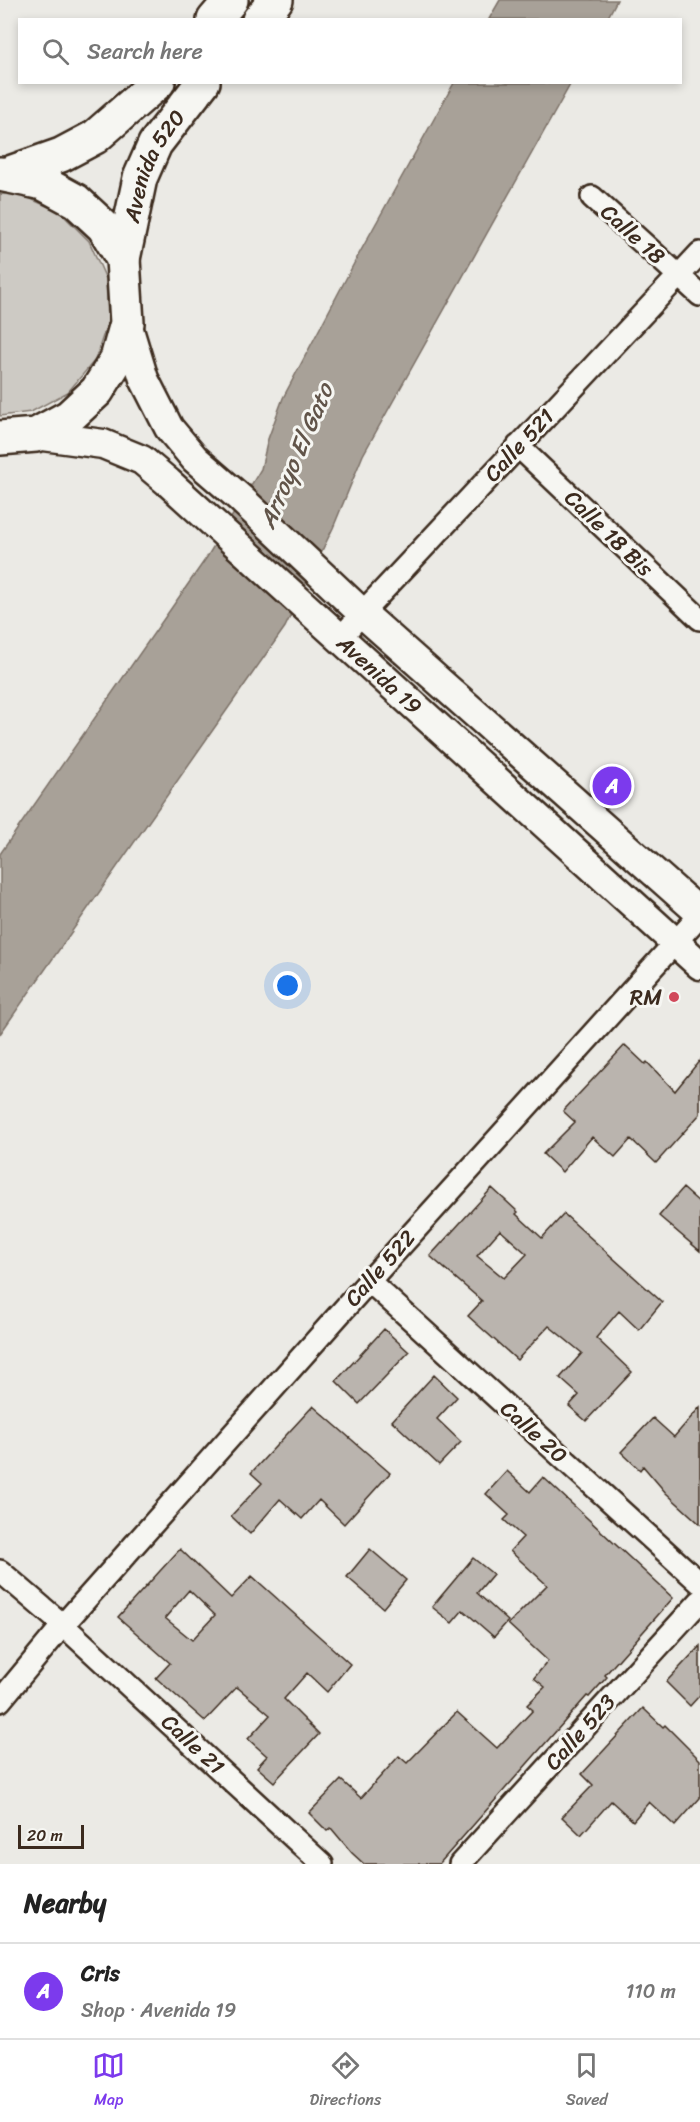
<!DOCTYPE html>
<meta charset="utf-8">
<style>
:root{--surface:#fff;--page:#f2f2f2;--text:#222;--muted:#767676;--line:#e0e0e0;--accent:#7c3aed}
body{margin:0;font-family:Sriracha,sans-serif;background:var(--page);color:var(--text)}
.scale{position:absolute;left:18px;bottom:15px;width:66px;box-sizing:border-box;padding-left:6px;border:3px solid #3b2a1e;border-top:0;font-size:16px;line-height:21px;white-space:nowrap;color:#3b2a1e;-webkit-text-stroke:4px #f6f6f2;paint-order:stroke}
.you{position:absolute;left:288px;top:986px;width:21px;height:21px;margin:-15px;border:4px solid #fff;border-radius:50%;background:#1a73e8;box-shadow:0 0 0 9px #1a73e833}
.badge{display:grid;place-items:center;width:39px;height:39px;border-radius:50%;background:var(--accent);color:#fff;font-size:20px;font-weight:700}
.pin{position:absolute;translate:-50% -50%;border:3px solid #fff;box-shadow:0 2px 6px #0006}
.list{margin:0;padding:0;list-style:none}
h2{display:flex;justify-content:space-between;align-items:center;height:78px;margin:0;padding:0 24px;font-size:26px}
h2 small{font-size:20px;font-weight:400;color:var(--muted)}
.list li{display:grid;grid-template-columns:39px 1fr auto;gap:18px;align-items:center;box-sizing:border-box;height:96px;padding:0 24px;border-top:2px solid var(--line)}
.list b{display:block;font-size:22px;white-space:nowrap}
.list p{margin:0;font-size:20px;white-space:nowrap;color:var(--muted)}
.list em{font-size:20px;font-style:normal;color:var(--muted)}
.icon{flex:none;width:33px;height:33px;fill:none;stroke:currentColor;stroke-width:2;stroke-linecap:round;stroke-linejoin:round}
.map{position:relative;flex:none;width:700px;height:1864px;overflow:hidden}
.search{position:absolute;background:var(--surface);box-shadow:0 3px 9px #0003;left:18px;right:18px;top:18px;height:66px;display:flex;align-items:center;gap:15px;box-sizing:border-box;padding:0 21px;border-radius:0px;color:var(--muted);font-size:22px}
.sheet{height:174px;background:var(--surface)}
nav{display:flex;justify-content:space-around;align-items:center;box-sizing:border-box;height:84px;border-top:2px solid var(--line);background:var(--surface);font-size:16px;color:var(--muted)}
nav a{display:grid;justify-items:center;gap:3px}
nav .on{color:var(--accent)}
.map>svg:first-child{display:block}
.green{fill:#cdcac4;stroke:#847a71;stroke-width:1.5}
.water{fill:#a8a198;stroke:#7c7167;stroke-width:1.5}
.building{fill:#bab4ae;stroke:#3b2a1e;stroke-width:1.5;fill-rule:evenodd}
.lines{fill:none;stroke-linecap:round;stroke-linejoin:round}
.street-casing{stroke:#3b2a1e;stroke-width:26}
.secondary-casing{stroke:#3b2a1e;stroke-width:33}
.primary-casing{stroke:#3b2a1e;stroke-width:38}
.street{stroke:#f6f6f2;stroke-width:21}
.secondary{stroke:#f6f6f2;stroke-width:28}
.primary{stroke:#f6f6f2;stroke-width:33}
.poi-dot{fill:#d1495b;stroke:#f6f6f2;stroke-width:2}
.labels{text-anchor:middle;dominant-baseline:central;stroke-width:6;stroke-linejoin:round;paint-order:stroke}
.street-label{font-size:22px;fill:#3b2a1e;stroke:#f6f6f2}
.poi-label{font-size:22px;fill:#3b2a1e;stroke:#f6f6f2;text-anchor:end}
.water-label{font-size:24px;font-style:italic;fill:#615449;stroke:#f6f6f2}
</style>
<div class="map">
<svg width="700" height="1864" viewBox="0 0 700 1864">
<rect width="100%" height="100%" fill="#ebeae5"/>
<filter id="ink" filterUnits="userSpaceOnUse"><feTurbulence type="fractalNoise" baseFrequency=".0167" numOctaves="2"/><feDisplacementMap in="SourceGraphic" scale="12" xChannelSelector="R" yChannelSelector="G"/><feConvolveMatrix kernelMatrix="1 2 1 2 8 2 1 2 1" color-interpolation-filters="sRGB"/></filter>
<g filter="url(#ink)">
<!-- green -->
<path class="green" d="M0,194l22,1 38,17 29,29 17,38 2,42 -13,39 -27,32 -37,20 -31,4z"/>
<!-- water -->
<path class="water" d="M500,0h117l-10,19h-118z
M454,83h117l-208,372 -30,73 -48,99 -285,407v-180l207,-297 54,-88 7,-30 15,-41 76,-144z"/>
<!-- building -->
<path class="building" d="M625,1045l20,19 2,-2 28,29 25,-31v54l-44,49 -25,-24 -16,18 -23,-20 -30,35 -19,-18 32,-32 -12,-11z
M492,1188l26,24 -2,2 26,24 22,-24 98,88 -23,28 -20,-19 -23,27 36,34 -46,49 -17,-15 10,-11 -19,-17 22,-25 -33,-27 -32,34 -49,-44 14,-15 -52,-45zM500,1230l27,24 -23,24 -27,-22z
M683,1188l17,15v48l-41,-35z
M384,1329l25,23 -50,52 -23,-23z
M434,1375l23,22 -20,22 24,23 -22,23 -47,-44z
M313,1406l77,67 -46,51 -25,-24 -17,19 -22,-20 -30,35 -19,-18 31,-33 -11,-10z
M700,1407v117l-34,-31 -23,-27 -3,4 -19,-18 32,-34 21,19z
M507,1471l23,21 13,-15 130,121 -68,77 2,2 -18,20 -2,-1 -148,168h-75l-12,-11 -21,-25 -4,3 -18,-18 32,-33 20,18 38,-42 8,7 50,-51 40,36 36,-38 -6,-5 18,-18 -11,-9 14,-17 -40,-37 39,-39 -37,-34 13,-14 -19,-17 5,-5 -23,-21z
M180,1549l51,49 21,-22 98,88 -23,28 -20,-19 -23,26 35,35 -45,48 -17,-15 10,-11 -19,-17 22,-24 -33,-28 -32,34 -49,-43 14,-15 -52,-46zM189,1590l26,25 -23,25 -27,-22z
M370,1549l36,31 -23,28 -36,-31z
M473,1558l20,16 -16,19 31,28 -14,16 -31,-27 -11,13 -20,-16z
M700,1646v49l-10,11 -24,-24z
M643,1708l20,19 2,-2 35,35v38l-25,28 -26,-24 -16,19 -22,-20 -30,34 -19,-18 31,-32 -11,-11z"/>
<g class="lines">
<!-- street casing -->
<g class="street-casing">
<path id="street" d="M592,197l108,98
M518,446l182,173
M340,639l22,-26 338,-360
M369,1281l331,302
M0,1571l63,54 259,239
M0,1701l63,-76 306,-344 331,-366
M460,1864l240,-263"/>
</g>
<!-- secondary casing -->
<g class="secondary-casing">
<g id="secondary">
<path d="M127,323l17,56 25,49 26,31 45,39 122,115 338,300"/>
<path id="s1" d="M36,435l67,9 39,16 26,22 532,483"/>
</g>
</g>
<!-- primary casing -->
<g class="primary-casing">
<g id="primary">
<path d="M214,20l17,-20"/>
<path d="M259,20l17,-20"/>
<path d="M0,174l43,9 33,18 28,26 19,32 4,64 -10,36 -20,32 -28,26 -33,18 -36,3"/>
<path d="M7,174l54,-19 34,-18 63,-55"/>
<path id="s2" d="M123,259l17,-81 15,-34 48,-62"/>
</g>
</g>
<!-- street -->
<use href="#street" class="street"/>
<!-- secondary -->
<use href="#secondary" class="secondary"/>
<!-- primary -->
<use href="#primary" class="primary"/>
</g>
</g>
<!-- markers -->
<circle class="poi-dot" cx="674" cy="997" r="6"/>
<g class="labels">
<!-- street labels -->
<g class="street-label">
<text stroke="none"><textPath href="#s2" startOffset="99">Avenida 520</textPath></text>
<text transform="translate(633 234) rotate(42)">Calle 18</text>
<text transform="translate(519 445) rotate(-47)">Calle 521</text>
<text transform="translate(609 533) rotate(44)">Calle 18 Bis</text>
<text stroke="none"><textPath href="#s1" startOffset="430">Avenida 19</textPath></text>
<text transform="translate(380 1268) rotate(-48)">Calle 522</text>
<text transform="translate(534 1432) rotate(42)">Calle 20</text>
<text transform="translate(580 1732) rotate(-48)">Calle 523</text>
<text transform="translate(193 1744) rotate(43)">Calle 21</text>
</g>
<!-- poi labels -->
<g class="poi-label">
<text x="662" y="997">RM</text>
</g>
<!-- water labels -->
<g class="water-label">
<text transform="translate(296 456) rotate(-67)">Arroyo El Gato</text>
</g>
</g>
</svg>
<div class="scale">20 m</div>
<div class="you"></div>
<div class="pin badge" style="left:612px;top:786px">A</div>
<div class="search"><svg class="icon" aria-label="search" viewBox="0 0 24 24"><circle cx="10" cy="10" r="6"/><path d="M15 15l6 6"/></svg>Search here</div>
</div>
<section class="sheet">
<h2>Nearby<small></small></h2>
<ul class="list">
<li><span class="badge">A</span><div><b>Cris</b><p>Shop · Avenida 19</p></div><em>110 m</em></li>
</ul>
</section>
<nav>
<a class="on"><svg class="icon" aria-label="map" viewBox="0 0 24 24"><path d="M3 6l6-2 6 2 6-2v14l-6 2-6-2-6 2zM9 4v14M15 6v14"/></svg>Map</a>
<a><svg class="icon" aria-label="directions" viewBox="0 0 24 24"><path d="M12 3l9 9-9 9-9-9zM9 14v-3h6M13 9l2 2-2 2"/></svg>Directions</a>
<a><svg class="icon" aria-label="saved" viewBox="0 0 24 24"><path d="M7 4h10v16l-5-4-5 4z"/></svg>Saved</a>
</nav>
